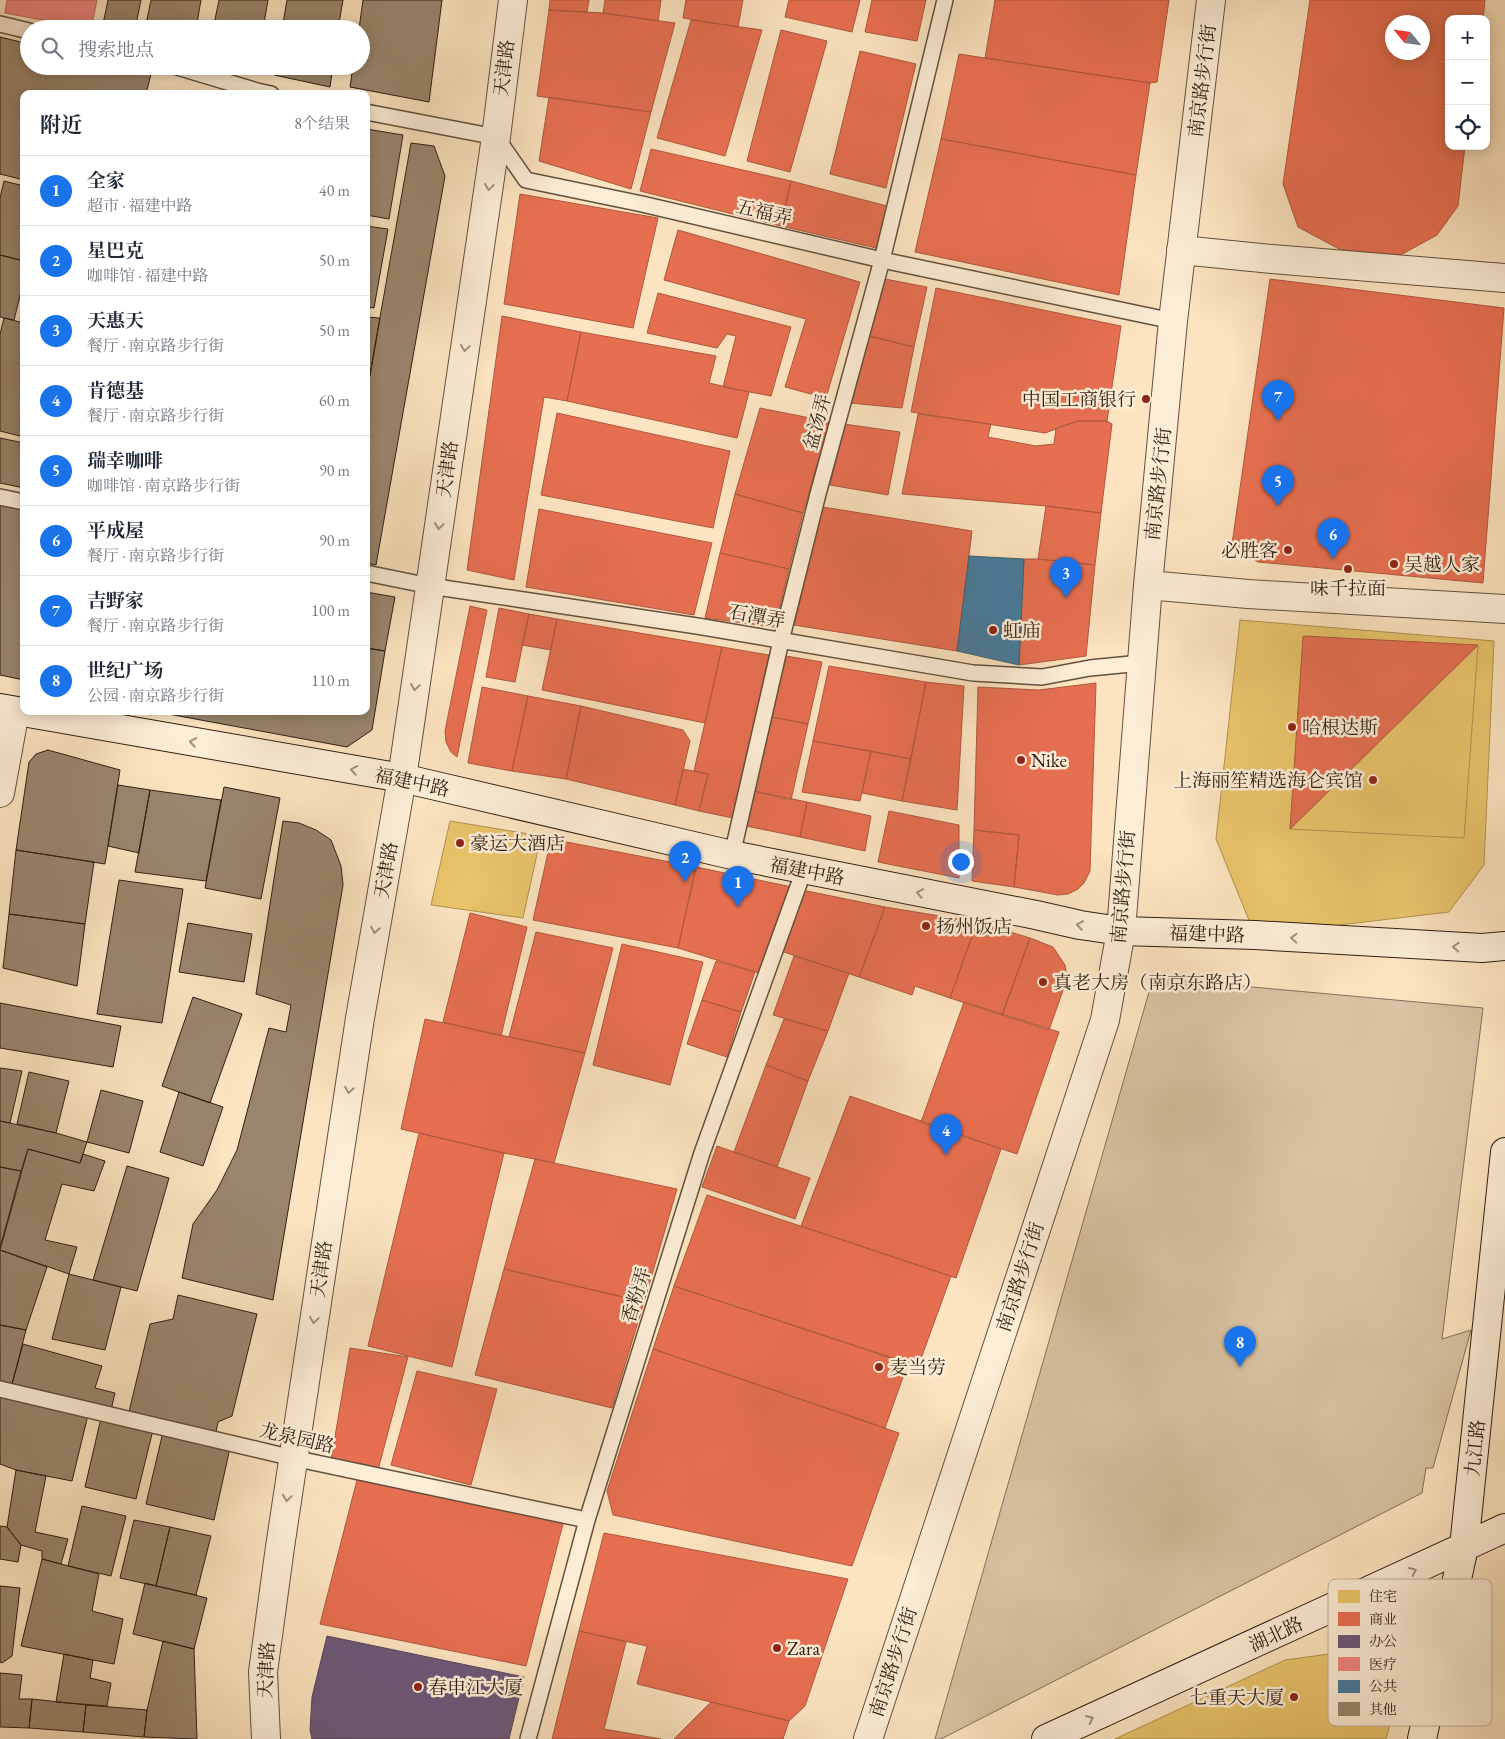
<!DOCTYPE html>
<html lang="zh">
<meta charset="utf-8">
<style>
:root{--surface:#fff;--page:#f6f6f7;--text:#1f2937;--muted:#747a83;--line:#e0e1e3;--accent:#1a73e8}
body{margin:0;font-family:"EB Garamond","Noto Serif SC",serif;background:var(--page);color:var(--text)}
.controls{position:absolute;right:15px;top:15px;display:grid;overflow:hidden;border-radius:10px;box-shadow:0 2px 12px #0003}
.controls button{width:45px;height:45px;display:grid;place-items:center;padding:0;border:0;border-bottom:1px solid var(--line);background:var(--surface);color:var(--text);font:25px sans-serif}
.compass{position:absolute;left:1385px;top:15px;width:45px;height:45px;border-radius:50%;background:var(--surface);box-shadow:0 2px 12px #0003;rotate:299deg}
.you{position:absolute;left:960px;top:861px;width:18px;height:18px;margin:-12px;border:4px solid #fff;border-radius:50%;background:#1a73e8;box-shadow:0 0 0 8px #1a73e833}
.badge{display:grid;place-items:center;width:32px;height:32px;border-radius:50%;background:var(--accent);color:#fff;font-size:16px;font-weight:700}
.pin{position:absolute;translate:-50% -41px;filter:drop-shadow(0 1px 2px #0008)}
.pin::after{content:'';position:absolute;top:26px;width:18px;height:15px;background:inherit;clip-path:polygon(0 0,100% 0,50% 100%)}
.list{margin:0;padding:0;list-style:none}
h2{display:flex;justify-content:space-between;align-items:center;height:65px;margin:0;padding:0 20px;font-size:21px}
h2 small{font-size:16px;font-weight:400;color:var(--muted)}
.list li{display:grid;grid-template-columns:32px 1fr auto;gap:15px;align-items:center;box-sizing:border-box;height:70px;padding:0 20px;border-top:1px solid var(--line)}
.list b{display:block;font-size:19px;white-space:nowrap}
.list p{margin:0;font-size:16px;white-space:nowrap;color:var(--muted)}
.list em{font-size:16px;font-style:normal;color:var(--muted)}
.icon{flex:none;width:28px;height:28px;fill:none;stroke:currentColor;stroke-width:2;stroke-linecap:round;stroke-linejoin:round}
.map{position:relative;flex:none;width:1505px;height:1739px;overflow:hidden}
.search{position:absolute;background:var(--surface);box-shadow:0 2px 12px #0003;left:20px;top:20px;width:350px;height:55px;display:flex;align-items:center;gap:12px;box-sizing:border-box;padding:0 18px;border-radius:28px;color:var(--muted);font-size:19px}
.panel{position:absolute;background:var(--surface);box-shadow:0 2px 12px #0003;left:20px;top:90px;width:350px;height:625px;border-radius:10px}
.map>svg:first-child{display:block}
.green{fill:#d9c2a3;stroke:#84705b}
.homes{fill:#e9c46a;stroke:#b19250}
.shops{fill:#e76f51;stroke:#b0573e;fill-rule:evenodd}
.offices{fill:#6d597a;stroke:#5a475b}
.health{fill:#f28482;stroke:#b86561}
.public{fill:#457b9d;stroke:#3e5f74}
.building{fill:#9a856d;stroke:#2f1e13}
.lines{fill:none;stroke-linecap:round;stroke-linejoin:round}
.lane-casing{stroke:#62503e;stroke-width:18}
.street-casing{stroke:#62503e;stroke-width:30}
.secondary-casing{stroke:#2f1e13;stroke-width:30}
.lane{stroke:#fdedd6;stroke-width:15}
.street{stroke:#fdedd6;stroke-width:28}
.secondary{stroke:#fdedd6;stroke-width:28}
.oneway{stroke:#a0907e}
.poi-dot{fill:#8f2418;stroke:#fdedd6;stroke-width:2}
.labels{text-anchor:middle;dominant-baseline:central;stroke-width:5;stroke-linejoin:round;paint-order:stroke}
.street-label{font-size:19px;fill:#2f1e13;stroke:#fdedd6}
.poi-label{font-size:19px;fill:#2f1e13;stroke:#fdedd6;text-anchor:start}
.key{fill:#fdedd6;stroke:#bfaf9c;stroke-width:1}
.key-label{font-size:14px;fill:#2f1e13}
</style>
<div class="map">
<svg width="1505" height="1739" viewBox="0 0 1505 1739">
<rect width="100%" height="100%" fill="#fce4c0"/>
<filter id="stains"><feTurbulence type="fractalNoise" baseFrequency=".004" numOctaves="4"/><feColorMatrix values="0 0 0 0 .2 0 0 0 0 .09 0 0 0 0 .02 0 0 0 .5 -.17"/></filter>
<radialGradient id="worn" r=".72"><stop offset=".6" stop-color="#630" stop-opacity="0"/><stop offset="1" stop-color="#630" stop-opacity=".3"/></radialGradient>
<!-- green -->
<path class="green" d="M1153,978l330,30 -41,331 29,-9 -38,138h-7l-4,25 -481,246h-6z"/>
<!-- homes -->
<path class="homes" d="M1240,620l254,21 -10,224 -35,47 -194,23 -39,-96z
M1478,645l-14,193 -174,-9z
M450,821l91,15 -18,82 -92,-13z
M1344,1652l32,22 15,46 -5,19h-271l170,-79z"/>
<!-- shops -->
<path class="shops" d="M550,0h39l-2,12 -38,-2z
M605,0h56l-3,21 -55,-8z
M686,0h57l-5,27 -55,-9z
M789,0h71l-8,32 -67,-15z
M872,0h54l-9,41 -52,-9z
M995,0h174l-12,82 -7,1 -165,-25z
M1310,0h175l-2,19h-34v127h16l-7,60 -21,29 -42,23 -54,-8 -43,-23 -15,-43zM1392,22h30v30h-30z
M549,10l54,3 72,10 -24,89 -114,-16z
M691,20l71,10 -37,126 -68,-18z
M781,30l46,11 -37,131 -43,-11z
M860,51l56,13 -30,124 -56,-14z
M959,54l191,29 -14,92 -195,-36z
M549,97l102,15 -20,77 -92,-28z
M941,139l195,36 -17,120 -204,-43z
M651,149l140,32 -10,45 -141,-35z
M791,181l96,25 -11,42 -95,-22z
M520,194l138,24 -25,110 -129,-24z
M678,230l182,52 -34,116 -41,-11 21,-68 -142,-39z
M885,279l42,8 -13,60 -45,-11z
M1270,279l234,29 -21,275 -225,-21 -26,-18z
M936,288l185,38 -14,95h-29l-33,12 -134,-21z
M658,293l133,34 -20,69 -48,-9 13,-51 -9,-2 -10,14 -70,-15z
M502,316l79,16 -14,69 -23,-4 -30,183 -47,-10z
M581,332l135,24 -7,27 40,9 -12,46 -170,-37z
M869,336l45,11 -12,61 -52,-5z
M760,408l70,14 -27,91 -68,-19z
M557,413l173,38 -17,77 -172,-33z
M918,414l73,10 -3,13 48,9 18,-2 2,-16 22,-7h29l5,3 -11,89 -55,-7 -144,-12z
M844,424l56,8 -12,63 -58,-10z
M735,494l68,19 -14,56 -69,-16z
M1046,506l55,7 -6,52 -57,-6z
M823,507l149,24 -15,120 -163,-26z
M539,509l173,34 -18,72 -168,-28z
M720,553l69,16 -14,58 -70,-9z
M1024,559h14l57,6 -9,91 -67,9z
M470,606l17,4 -30,147 -6,-5 -5,-10 -1,-11z
M499,608l30,6 -14,68 -29,-5z
M529,614l28,5 -6,31 -29,-5z
M557,619l165,28 -17,76 -163,-33z
M1303,636l175,9 -188,184z
M722,647l47,8 -36,163 -34,-7 9,-37 -14,-3z
M786,656l36,6 -14,62 -36,-7z
M829,666l97,16 -15,77 -98,-18z
M926,682l38,4 -7,124 -55,-9z
M1096,683l-6,188 -6,12 -6,6 -10,5 -10,1 -44,-8 5,-52 -45,-5 4,-143 61,3z
M482,687l46,9 -16,75 -44,-8z
M528,696l53,10 -15,73 -54,-8z
M581,706l102,24 7,11 -15,64 -109,-26z
M772,717l36,7 -17,76 -37,-9z
M813,741l58,10 -11,50 -58,-9z
M871,751l40,8 -9,42 -40,-8z
M683,769l25,5 -9,37 -24,-6z
M754,791l53,11 -7,35 -54,-11z
M807,802l64,14 -6,35 -65,-14z
M889,811l70,14v53l-81,-16z
M974,830l45,5 -5,52 -42,-6z
M551,839l145,28 -18,81 -145,-28z
M696,867l96,20 -30,87 -84,-26z
M802,890l83,17 -26,70 -78,-26z
M885,907l92,15 -27,76 -35,-12 -3,9 -53,-18z
M470,913l57,14 -26,109 -58,-14z
M977,922l53,16 -28,77 -52,-17z
M536,932l77,16 -28,105 -76,-16z
M1030,938l23,9 12,18 2,14 -18,51 -47,-15z
M622,944l81,18 -33,123 -77,-20z
M794,956l55,17 -21,58 -55,-16z
M716,961l39,11 -14,40 -39,-12z
M702,1000l39,12 -14,45 -40,-13z
M964,1002l95,30 -42,122 -96,-32z
M425,1019l160,34 -31,110 -50,-10 -103,-24z
M784,1019l44,12 -20,50 -42,-16z
M766,1065l42,16 -31,86 -43,-15z
M850,1096l151,53 -45,129 -155,-52z
M419,1133l85,20 -52,214 -84,-21z
M717,1146l93,32 -15,41 -93,-32z
M535,1159l142,30 -33,113 -140,-33z
M707,1195l244,81 -33,91 -244,-81z
M504,1269l140,33 -32,106 -137,-33z
M674,1286l234,77 -23,65 -232,-79z
M350,1348l58,9 -30,113 -47,-10z
M653,1349l246,84 -47,133 -239,-51 -6,-24z
M417,1371l80,18 -26,96 -80,-20z
M357,1480l207,40 -38,146 -206,-42z
M604,1533l244,46 -43,127 -16,15 -152,-37 10,-38 -68,-15z
M579,1631l47,11 -22,87 57,10h-109z
M711,1702l78,19 -6,18h-109z"/>
<!-- offices -->
<path class="offices" d="M327,1636l197,41 -15,62h-197l-2,-9 2,-33z"/>
<!-- health -->
<path class="health" d="M7,0h90l-6,29 -86,-16z"/>
<!-- public -->
<path class="public" d="M969,556l55,3 -5,106 -62,-14z"/>
<!-- building -->
<path class="building" d="M108,0h33l-6,29h-33z
M151,0h50l-5,29h-51z
M219,0h49l-5,29h-50z
M287,0h56l-5,29h-56z
M363,0h79l-13,102 -79,-15 3,-21h8v-37h-2z
M0,37l29,7v22h91l31,8 -5,20h-122v86l-24,-6z
M276,66h57l-3,21 -56,-12z
M366,129l37,6 -14,84 -23,-4z
M411,143l23,3 11,30 -69,389 -10,-2v-167z
M4,181l20,5v75l-24,-6v-57z
M366,226l22,3 -14,79 -8,-1z
M0,255l24,6v19l-10,40 -14,-3z
M366,317l14,1 -10,58h-4z
M4,318l20,5v114l-24,-6v-97z
M0,438l24,5v45l-24,-5z
M0,502l24,5v173l-24,-5z
M366,592l29,5 -10,54 -19,-3z
M366,648l19,3 -13,79 -25,17 -195,-36h214z
M48,750l72,20 -15,94 -89,-14 13,-88 7,-8z
M118,785l32,5 -11,63 -31,-7z
M224,787l56,11 -19,101 -56,-11z
M150,790l71,10 -15,81 -71,-9z
M283,821l16,2 17,7 15,10 10,26 2,19 -70,415 -91,-22 11,-54 24,-34 20,-40 32,-122 17,4 5,-27 -35,-11z
M16,850l78,12 -9,62 -76,-10z
M119,880l64,9 -21,134 -65,-9z
M9,914l76,10 -8,62 -74,-18z
M188,923l64,11 -8,48 -65,-10z
M193,997l49,17 -32,89 -48,-17z
M0,1003l121,23 -8,41 -113,-19z
M0,1068l22,3 -12,52 -10,-2z
M29,1072l40,9 -13,52 -39,-9z
M101,1090l42,11 -14,52 -42,-11z
M179,1092l44,15 -20,59 -43,-14z
M0,1121l56,12 31,9 -7,21 -52,-14 -7,22 -21,-4z
M28,1149l52,14 3,-9 22,7 -11,30 -32,-7 -17,56 32,7 -8,27 -69,-24z
M127,1166l42,12 -32,113 -44,-11z
M0,1167l21,4 -21,77z
M0,1250l47,17 -21,63 -26,-5z
M69,1274l52,13 -16,63 -53,-11z
M178,1295l79,19 -25,102 -14,6 -3,15 -87,-21 22,-92 23,-5z
M0,1325l26,5 -15,58 -11,-3z
M23,1344l79,22 -7,22 20,5 -4,17 -100,-22z
M0,1393l88,22 -16,66 -56,-11 -16,-6z
M101,1418l52,12 -17,69 -51,-12z
M163,1432l67,16 -16,72 -68,-16z
M16,1470l30,6 -11,56 33,7 -7,25 -19,-5v-8l-21,-6 -14,-18z
M82,1506l44,10 -15,60 -43,-10z
M134,1520l36,7 -14,59 -36,-8z
M0,1526l7,1 14,18 -3,17 -18,-3z
M170,1527l41,9 -15,59 -40,-9z
M42,1559l57,15 -7,37 31,8 -9,45 -93,-18z
M145,1583l62,15 -13,51 -61,-15z
M0,1586l20,2 -8,68 -10,7 -2,-1z
M163,1641l31,8 3,90 -53,-2 3,-27z
M64,1654l29,6 -3,18 21,5 -4,23 -51,-4z
M0,1673l22,2 -3,24h13l-3,29 -29,-1z
M32,1699l54,6 -3,27 -54,-4z
M86,1705l61,5 -3,27 -61,-5z"/>
<g class="lines">
<!-- lane casing -->
<g class="lane-casing">
<path id="lane" d="M0,24l29,7
M174,66l83,25 14,3
M366,112l130,25 30,43 116,24 240,56 291,61
M0,497l24,5
M366,573l64,13 267,40 276,47 69,4 48,-9 51,-5
M732,855l49,-214 37,-147 64,-234 63,-260
M0,1389l293,69 294,62
M528,1739l59,-219 115,-367 102,-283"/>
</g>
<!-- street casing -->
<g class="street-casing">
<path id="street" d="M1181,250l91,9 233,19
M1148,585l100,9 257,15
M0,793l15,-82
M266,1739l-3,-67 17,-125 80,-529 42,-240 94,-641 17,-137
M868,1739l237,-719 16,-89 27,-346 25,-264 38,-321"/>
</g>
<!-- secondary casing -->
<g class="secondary-casing">
<path id="secondary" d="M0,708l402,70 330,77 304,60 44,10 41,6 134,4 227,13 23,-2
M1046,1739l459,-211
M1422,1739l42,-192 41,-395"/>
</g>
<!-- lane -->
<use href="#lane" class="lane"/>
<!-- street -->
<use href="#street" class="street"/>
<!-- secondary -->
<use href="#secondary" class="secondary"/>
</g>
<!-- one-way arrows -->
<defs><path id="oneway-chevron" d="M-2-3.5L2.5 0L-2 3.5" fill="none" stroke-width="1.6" stroke-linecap="round" stroke-linejoin="round" transform="scale(1.25)"/></defs>
<g class="oneway">
<use href="#oneway-chevron" transform="translate(489 187) rotate(98)"/>
<use href="#oneway-chevron" transform="translate(465 348) rotate(98)"/>
<use href="#oneway-chevron" transform="translate(439 526) rotate(98)"/>
<use href="#oneway-chevron" transform="translate(415 687) rotate(98)"/>
<use href="#oneway-chevron" transform="translate(193 742) rotate(-170)"/>
<use href="#oneway-chevron" transform="translate(354 770) rotate(-170)"/>
<use href="#oneway-chevron" transform="translate(920 893) rotate(-169)"/>
<use href="#oneway-chevron" transform="translate(1080 925) rotate(-170)"/>
<use href="#oneway-chevron" transform="translate(375 930) rotate(100)"/>
<use href="#oneway-chevron" transform="translate(1294 938) rotate(-177)"/>
<use href="#oneway-chevron" transform="translate(1456 947) rotate(-177)"/>
<use href="#oneway-chevron" transform="translate(349 1090) rotate(99)"/>
<use href="#oneway-chevron" transform="translate(314 1320) rotate(98)"/>
<use href="#oneway-chevron" transform="translate(287 1498) rotate(98)"/>
<use href="#oneway-chevron" transform="translate(1413 1571) rotate(-25)"/>
<use href="#oneway-chevron" transform="translate(1090 1719) rotate(-25)"/>
</g>
<!-- markers -->
<g class="poi-dot">
<circle cx="1146" cy="399" r="5"/>
<circle cx="1288" cy="550" r="5"/>
<circle cx="1394" cy="564" r="5"/>
<circle cx="1348" cy="569" r="5"/>
<circle cx="993" cy="630" r="5"/>
<circle cx="1292" cy="727" r="5"/>
<circle cx="1021" cy="760" r="5"/>
<circle cx="1373" cy="780" r="5"/>
<circle cx="460" cy="843" r="5"/>
<circle cx="926" cy="926" r="5"/>
<circle cx="1043" cy="982" r="5"/>
<circle cx="879" cy="1367" r="5"/>
<circle cx="777" cy="1648" r="5"/>
<circle cx="418" cy="1687" r="5"/>
<circle cx="1294" cy="1697" r="5"/>
</g>
<g class="labels">
<!-- street labels -->
<g class="street-label">
<text transform="translate(504 68) rotate(-83)">天津路</text>
<text transform="translate(1202 81) rotate(-83)">南京路步行街</text>
<text transform="translate(764 212) rotate(13)">五福弄</text>
<text transform="translate(817 422) rotate(-75)">盆汤弄</text>
<text transform="translate(447 469) rotate(-82)">天津路</text>
<text transform="translate(1158 484) rotate(-84)">南京路步行街</text>
<text transform="translate(757 616) rotate(10)">石潭弄</text>
<text transform="translate(412 782) rotate(12)">福建中路</text>
<text transform="translate(386 870) rotate(-80)">天津路</text>
<text transform="translate(807 871) rotate(11)">福建中路</text>
<text transform="translate(1123 887) rotate(-85)">南京路步行街</text>
<text transform="translate(1207 934) rotate(2)">福建中路</text>
<text transform="translate(321 1269) rotate(-82)">天津路</text>
<text transform="translate(1020 1277) rotate(-72)">南京路步行街</text>
<text transform="translate(636 1295) rotate(-73)">香粉弄</text>
<text transform="translate(297 1438) rotate(13)">龙泉园路</text>
<text transform="translate(1475 1448) rotate(-84)">九江路</text>
<text transform="translate(1276 1634) rotate(-25)">湖北路</text>
<text transform="translate(893 1662) rotate(-72)">南京路步行街</text>
<text transform="translate(266 1670) rotate(-87)">天津路</text>
</g>
<!-- poi labels -->
<g class="poi-label">
<text x="1136" y="399" text-anchor="end">中国工商银行</text>
<text x="1278" y="550" text-anchor="end">必胜客</text>
<text x="1404" y="564">吴越人家</text>
<text x="1348" y="588" text-anchor="middle">味千拉面</text>
<text x="1003" y="630">虹庙</text>
<text x="1302" y="727">哈根达斯</text>
<text x="1031" y="760">Nike</text>
<text x="1363" y="780" text-anchor="end">上海丽笙精选海仑宾馆</text>
<text x="470" y="843">豪运大酒店</text>
<text x="936" y="926">扬州饭店</text>
<text x="1053" y="982">真老大房（南京东路店）</text>
<text x="889" y="1367">麦当劳</text>
<text x="787" y="1648">Zara</text>
<text x="428" y="1687">春申江大厦</text>
<text x="1284" y="1697" text-anchor="end">七重天大厦</text>
</g>
</g>
<!-- legend -->
<rect x="1328" y="1579" width="164" height="147" rx="8" class="key"/>
<rect x="1338" y="1590" width="22" height="13" fill="#e9c46a"/>
<rect x="1338" y="1612" width="22" height="14" fill="#e76f51"/>
<rect x="1338" y="1635" width="22" height="13" fill="#6d597a"/>
<rect x="1338" y="1657" width="22" height="14" fill="#f28482"/>
<rect x="1338" y="1680" width="22" height="13" fill="#457b9d"/>
<rect x="1338" y="1702" width="22" height="14" fill="#9a856d"/>
<g class="key-label">
<text x="1369" y="1601">住宅</text>
<text x="1369" y="1624">商业</text>
<text x="1369" y="1646">办公</text>
<text x="1369" y="1669">医疗</text>
<text x="1369" y="1691">公共</text>
<text x="1369" y="1714">其他</text>
</g>
<rect width="100%" height="100%" filter="url(#stains)"/>
<rect width="100%" height="100%" fill="url(#worn)"/>
</svg>
<div class="controls">
<button>+</button>
<button>−</button>
<button><svg class="icon" aria-label="locate" viewBox="0 0 24 24"><circle cx="12" cy="12" r="6"/><path d="M12 2v4M12 18v4M2 12h4M18 12h4"/></svg></button>
</div>
<svg class="compass" viewBox="-18 -18 36 36"><path d="M0-13l5 13h-10z" fill="#e53935"/><path d="M0 13l5-13h-10z" fill="#747a83"/></svg>
<div class="you"></div>
<div class="pin badge" style="left:738px;top:907px">1</div>
<div class="pin badge" style="left:685px;top:882px">2</div>
<div class="pin badge" style="left:1066px;top:598px">3</div>
<div class="pin badge" style="left:946px;top:1155px">4</div>
<div class="pin badge" style="left:1278px;top:506px">5</div>
<div class="pin badge" style="left:1333px;top:559px">6</div>
<div class="pin badge" style="left:1278px;top:421px">7</div>
<div class="pin badge" style="left:1240px;top:1367px">8</div>
<div class="search"><svg class="icon" aria-label="search" viewBox="0 0 24 24"><circle cx="10" cy="10" r="6"/><path d="M15 15l6 6"/></svg>搜索地点</div>
<section class="panel">
<h2>附近<small>8个结果</small></h2>
<ul class="list">
<li><span class="badge">1</span><div><b>全家</b><p>超市 · 福建中路</p></div><em>40 m</em></li>
<li><span class="badge">2</span><div><b>星巴克</b><p>咖啡馆 · 福建中路</p></div><em>50 m</em></li>
<li><span class="badge">3</span><div><b>天惠天</b><p>餐厅 · 南京路步行街</p></div><em>50 m</em></li>
<li><span class="badge">4</span><div><b>肯德基</b><p>餐厅 · 南京路步行街</p></div><em>60 m</em></li>
<li><span class="badge">5</span><div><b>瑞幸咖啡</b><p>咖啡馆 · 南京路步行街</p></div><em>90 m</em></li>
<li><span class="badge">6</span><div><b>平成屋</b><p>餐厅 · 南京路步行街</p></div><em>90 m</em></li>
<li><span class="badge">7</span><div><b>吉野家</b><p>餐厅 · 南京路步行街</p></div><em>100 m</em></li>
<li><span class="badge">8</span><div><b>世纪广场</b><p>公园 · 南京路步行街</p></div><em>110 m</em></li>
</ul>
</section>
</div>
